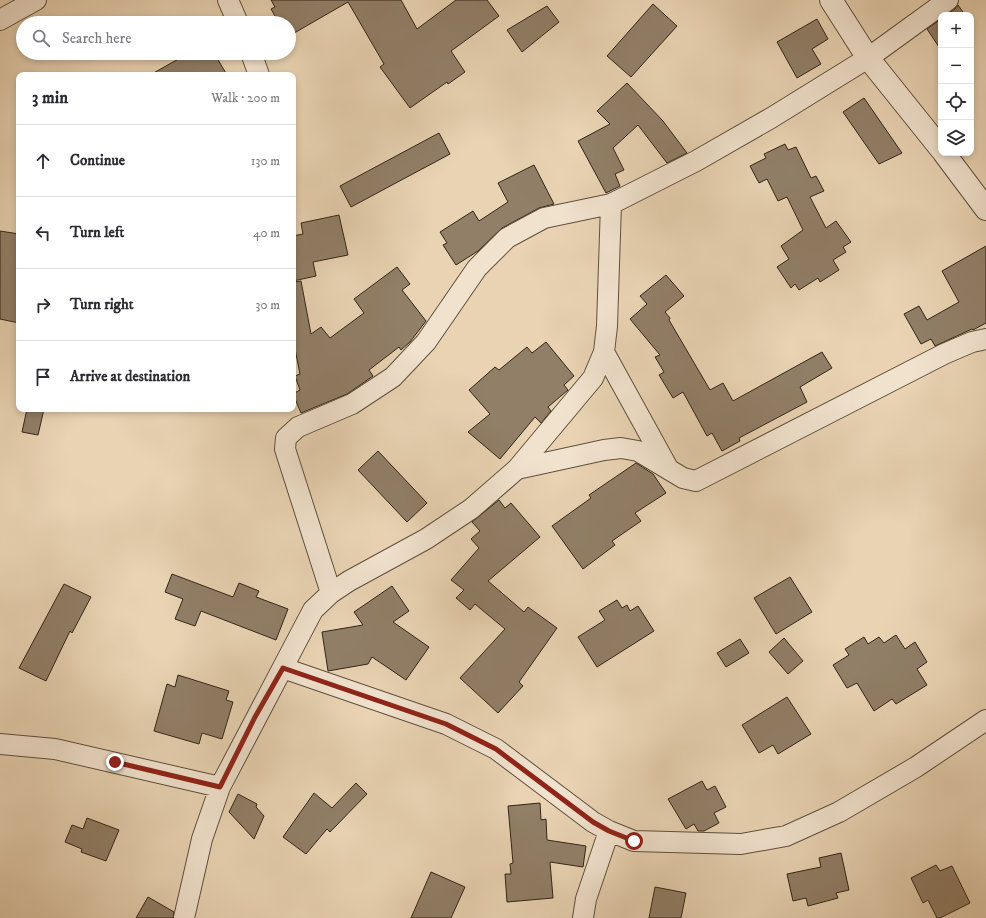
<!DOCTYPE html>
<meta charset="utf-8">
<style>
:root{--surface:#fff;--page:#f7f7f7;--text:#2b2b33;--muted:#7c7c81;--line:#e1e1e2}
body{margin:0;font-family:"IM FELL DW Pica",serif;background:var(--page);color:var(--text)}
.controls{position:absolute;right:12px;top:12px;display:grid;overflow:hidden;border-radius:8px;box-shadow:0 2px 6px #0003}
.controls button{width:36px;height:36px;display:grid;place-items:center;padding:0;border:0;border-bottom:1px solid var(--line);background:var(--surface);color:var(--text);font:20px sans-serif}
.stop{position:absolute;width:12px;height:12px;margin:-9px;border:3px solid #8f2418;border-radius:50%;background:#fff}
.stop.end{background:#8f2418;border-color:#fff;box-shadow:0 1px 4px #0008}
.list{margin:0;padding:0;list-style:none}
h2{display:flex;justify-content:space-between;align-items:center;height:52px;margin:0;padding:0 16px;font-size:17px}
h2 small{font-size:13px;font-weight:400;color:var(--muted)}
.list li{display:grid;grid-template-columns:26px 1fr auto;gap:12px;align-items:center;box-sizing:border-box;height:72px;padding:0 16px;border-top:1px solid var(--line)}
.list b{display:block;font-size:15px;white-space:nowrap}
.list em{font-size:13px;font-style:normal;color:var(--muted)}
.icon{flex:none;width:22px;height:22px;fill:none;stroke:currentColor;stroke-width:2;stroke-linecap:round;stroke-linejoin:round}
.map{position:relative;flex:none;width:986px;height:918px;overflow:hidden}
.search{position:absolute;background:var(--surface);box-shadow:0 2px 6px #0003;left:16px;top:16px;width:280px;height:44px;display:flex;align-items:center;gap:10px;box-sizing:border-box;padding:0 14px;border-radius:22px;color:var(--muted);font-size:15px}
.panel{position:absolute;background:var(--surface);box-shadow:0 2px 6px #0003;left:16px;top:72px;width:280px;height:340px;border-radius:8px}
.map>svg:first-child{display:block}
.building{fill:#917f68;stroke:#312516}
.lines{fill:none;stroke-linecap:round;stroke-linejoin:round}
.minor-casing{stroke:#5f503d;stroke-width:22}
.tertiary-casing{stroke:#5f503d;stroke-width:24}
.minor{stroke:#f1e2ce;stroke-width:20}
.tertiary{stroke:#f1e2ce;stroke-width:22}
.route{stroke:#8f2418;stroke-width:5}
</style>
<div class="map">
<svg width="986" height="918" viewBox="0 0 986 918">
<rect width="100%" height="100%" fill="#e9d3b3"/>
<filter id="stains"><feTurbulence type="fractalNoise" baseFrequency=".005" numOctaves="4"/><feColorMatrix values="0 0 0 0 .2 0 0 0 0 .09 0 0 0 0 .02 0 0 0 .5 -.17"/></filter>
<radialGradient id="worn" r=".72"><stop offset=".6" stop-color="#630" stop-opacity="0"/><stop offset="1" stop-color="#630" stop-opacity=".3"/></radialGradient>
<!-- building -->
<path class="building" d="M271,0h130l16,29 39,-29h31l12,16 -48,35 14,21 -17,12 -1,-2 -37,26 -30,-41 4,-3 -36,-62 -59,34v-13h-10l-8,-14 4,-2z
M653,4l24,22 -46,51 -24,-21z
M958,5l7,10h-18l8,-6z
M547,6l12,16 -37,30 -15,-22z
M817,19l11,20 -16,10 9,15 -24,14 -20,-36z
M941,19v27l-2,1 -12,-18z
M189,53h25l13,22h-77z
M627,83l36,38 24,32 -20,10 -29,-38 -25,23 11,22 -9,4 5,12 -14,7 -28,-52 32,-17 -13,-13z
M864,98l38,55 -23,11 -36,-52z
M439,133l11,21 -99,53 -11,-21z
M785,144l3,6 8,-3 15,31 5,-2 8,15 -14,6 16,31 10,-7 15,21 -8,5 3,5 -13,8 6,10 -19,12 -2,-4 -19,12 -4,-6 -4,4 -14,-21 12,-8 -8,-13 22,-16 -16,-33 -9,4 -11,-22 -8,4 -9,-17 16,-8 -2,-4z
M534,165l20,39 -15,4 -37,20 -24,23 -22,14 -13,-20 4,-2 -7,-11 33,-21 6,10 29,-19 -10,-19z
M339,215l9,40 -35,7 3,14 -23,5v-45l10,-2 -2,-11z
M0,231l19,3v89l-19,-4z
M986,246v77l-13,7 -1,-1 -37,17 -4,-7 -10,5 -17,-30 15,-8 8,14 32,-18 -17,-31z
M397,267l13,17 -8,6 24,31 -16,21 -9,8 -2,-3 -30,23 4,6 -26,18 -46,19 -8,-19 7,-4 -5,-14 5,-2 -7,-35v-57l8,-1 10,53 10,-7 9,11 34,-25 -10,-14z
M666,275l18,21 -19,16 5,6 -1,2 41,70 13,-7 10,18 89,-49 10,16 -32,19 7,15 -68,36 1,3 -18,10 -10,-18 -5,3 -24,-44 -10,6 -14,-23 5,-3 -9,-15 5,-2 -30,-36 17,-15 -7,-8z
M546,342l28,34 -10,9 4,5 -20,17 3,4 -10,12 -6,-6 -35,42 -32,-27 22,-18 -21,-24 26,-23 4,3 28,-23 5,6z
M27,409h17l-6,26 -16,-3z
M378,451l49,52 -20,19 -49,-52z
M636,463l17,11 13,19 -31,20 6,8 -29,20 3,4 -32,24 -31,-43 39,-28 -2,-3z
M499,500l6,8 6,-5 29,34 -52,44 36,31 4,-5 29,21 -38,54 4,4 -25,27 -38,-35 45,-49 -30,-25 -5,6 -14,-12 8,-8 -13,-10 28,-32 -8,-9 9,-8 -8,-9z
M172,574l61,23 6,-14 20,8 -3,6 32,12 -12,31 -75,-29 -6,15 -20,-7 8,-20 -18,-7z
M790,577l22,35 -36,22 -22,-36z
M64,584l27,13 -19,36 -2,-2 -24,50 -27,-13z
M392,586l17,25 -16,11 36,25 -23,33 -34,-23 -4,7 -40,7 -6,-39 41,-7 -9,-13z
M617,600l5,8 5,-3 3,6 8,-5 16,25 -57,36 -19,-30 27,-17 -6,-9z
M896,635l9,14 10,-7 12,20 -10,7 10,16 -31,19 -4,-5 -18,12 -17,-28 -10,5 -14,-23 16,-10 -4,-6 19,-12 4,7 11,-7 5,6z
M784,638l19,23 -15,13 -19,-22z
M740,639l9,14 -23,14 -9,-14z
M178,675l51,16 -3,9 7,2 -11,37 -20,-6 -3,11 -45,-13 13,-47 8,3z
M787,697l24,37 -33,20 -5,-9 -14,8 -17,-28z
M702,781l5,9 8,-4 11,21 -12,6 5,10 -15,8h-6l-4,-7 -8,5 -18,-30z
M356,783l11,11 -37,38 -3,-3 -21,25 -23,-17 31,-44 18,15z
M238,794l19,10 -1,3 8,9 -10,23 -25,-27z
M540,803l1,17 5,-1 1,21 39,6 -3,21 -33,-5 3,36 -46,4 -2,-28h6l-1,-10 3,-1 -5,-57z
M87,818l32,12 -13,31 -25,-9 1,-3 -17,-7 7,-17 11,4z
M841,853l8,37 -13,3 2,5 -30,8 -2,-8 -13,3 -6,-27 34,-7 -2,-9z
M936,865l4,6 12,-5 18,37 -30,15h-3l-9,-18 -5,3 -12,-25z
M431,872l34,15 -14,31h-40z
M655,887l31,6 -5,25h-32z
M148,897l26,15 -1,6h-37z"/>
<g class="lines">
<!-- minor casing -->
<g class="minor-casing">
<path id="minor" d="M228,0l10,23
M0,20l36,-20
M251,53l8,22
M604,352l64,116
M517,469l76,-91 11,-26 3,-26 4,-122
M331,593l-46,-144 1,-11 12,-11 54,-23 41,-27 33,-35 51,-74 30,-30 37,-20 67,-14 85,-43 75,-43 97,-60 80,-58
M283,668l163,56 50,25 97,73 16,9 25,10 107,3 45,-8 53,-24 77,-45 70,-47
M0,744l55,5 165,38
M184,918l18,-79 18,-52 93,-177 18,-17 18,-12 77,-42 45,-30 46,-40 87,-19 17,-2 17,3 45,27 13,3 248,-127 28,-12 14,-3
M583,918l3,-19 23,-68"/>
</g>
<!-- tertiary casing -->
<g class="tertiary-casing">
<path id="tertiary" d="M831,0l37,58 73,91
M944,153l42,56"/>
</g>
<!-- minor -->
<use href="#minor" class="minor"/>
<!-- tertiary -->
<use href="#tertiary" class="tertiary"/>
</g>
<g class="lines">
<!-- route -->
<path class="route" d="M115,762l105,25 35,-70 28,-49 163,56 50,25 97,73 16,9 25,10"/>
</g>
<rect width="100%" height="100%" filter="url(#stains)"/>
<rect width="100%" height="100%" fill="url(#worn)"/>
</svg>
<div class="controls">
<button>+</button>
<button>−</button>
<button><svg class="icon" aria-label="locate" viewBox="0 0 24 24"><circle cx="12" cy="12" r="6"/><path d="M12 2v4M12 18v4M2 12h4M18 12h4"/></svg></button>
<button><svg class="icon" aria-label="layers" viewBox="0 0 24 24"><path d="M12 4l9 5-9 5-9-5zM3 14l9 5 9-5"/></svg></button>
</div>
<div class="stop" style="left:634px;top:841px"></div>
<div class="stop end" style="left:115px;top:762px"></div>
<div class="search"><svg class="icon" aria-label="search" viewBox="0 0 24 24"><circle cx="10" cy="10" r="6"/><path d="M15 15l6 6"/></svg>Search here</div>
<section class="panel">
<h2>3 min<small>Walk · 200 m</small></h2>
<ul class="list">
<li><svg class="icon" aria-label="ahead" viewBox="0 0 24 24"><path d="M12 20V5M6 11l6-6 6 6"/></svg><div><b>Continue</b></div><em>130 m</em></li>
<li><svg class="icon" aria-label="left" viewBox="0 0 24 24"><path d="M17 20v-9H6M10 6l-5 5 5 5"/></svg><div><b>Turn left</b></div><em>40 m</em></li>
<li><svg class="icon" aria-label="right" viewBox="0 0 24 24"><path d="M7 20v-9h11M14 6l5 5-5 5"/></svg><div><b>Turn right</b></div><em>30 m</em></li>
<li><svg class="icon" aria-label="arrive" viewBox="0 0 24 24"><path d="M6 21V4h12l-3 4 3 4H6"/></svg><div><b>Arrive at destination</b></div></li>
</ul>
</section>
</div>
